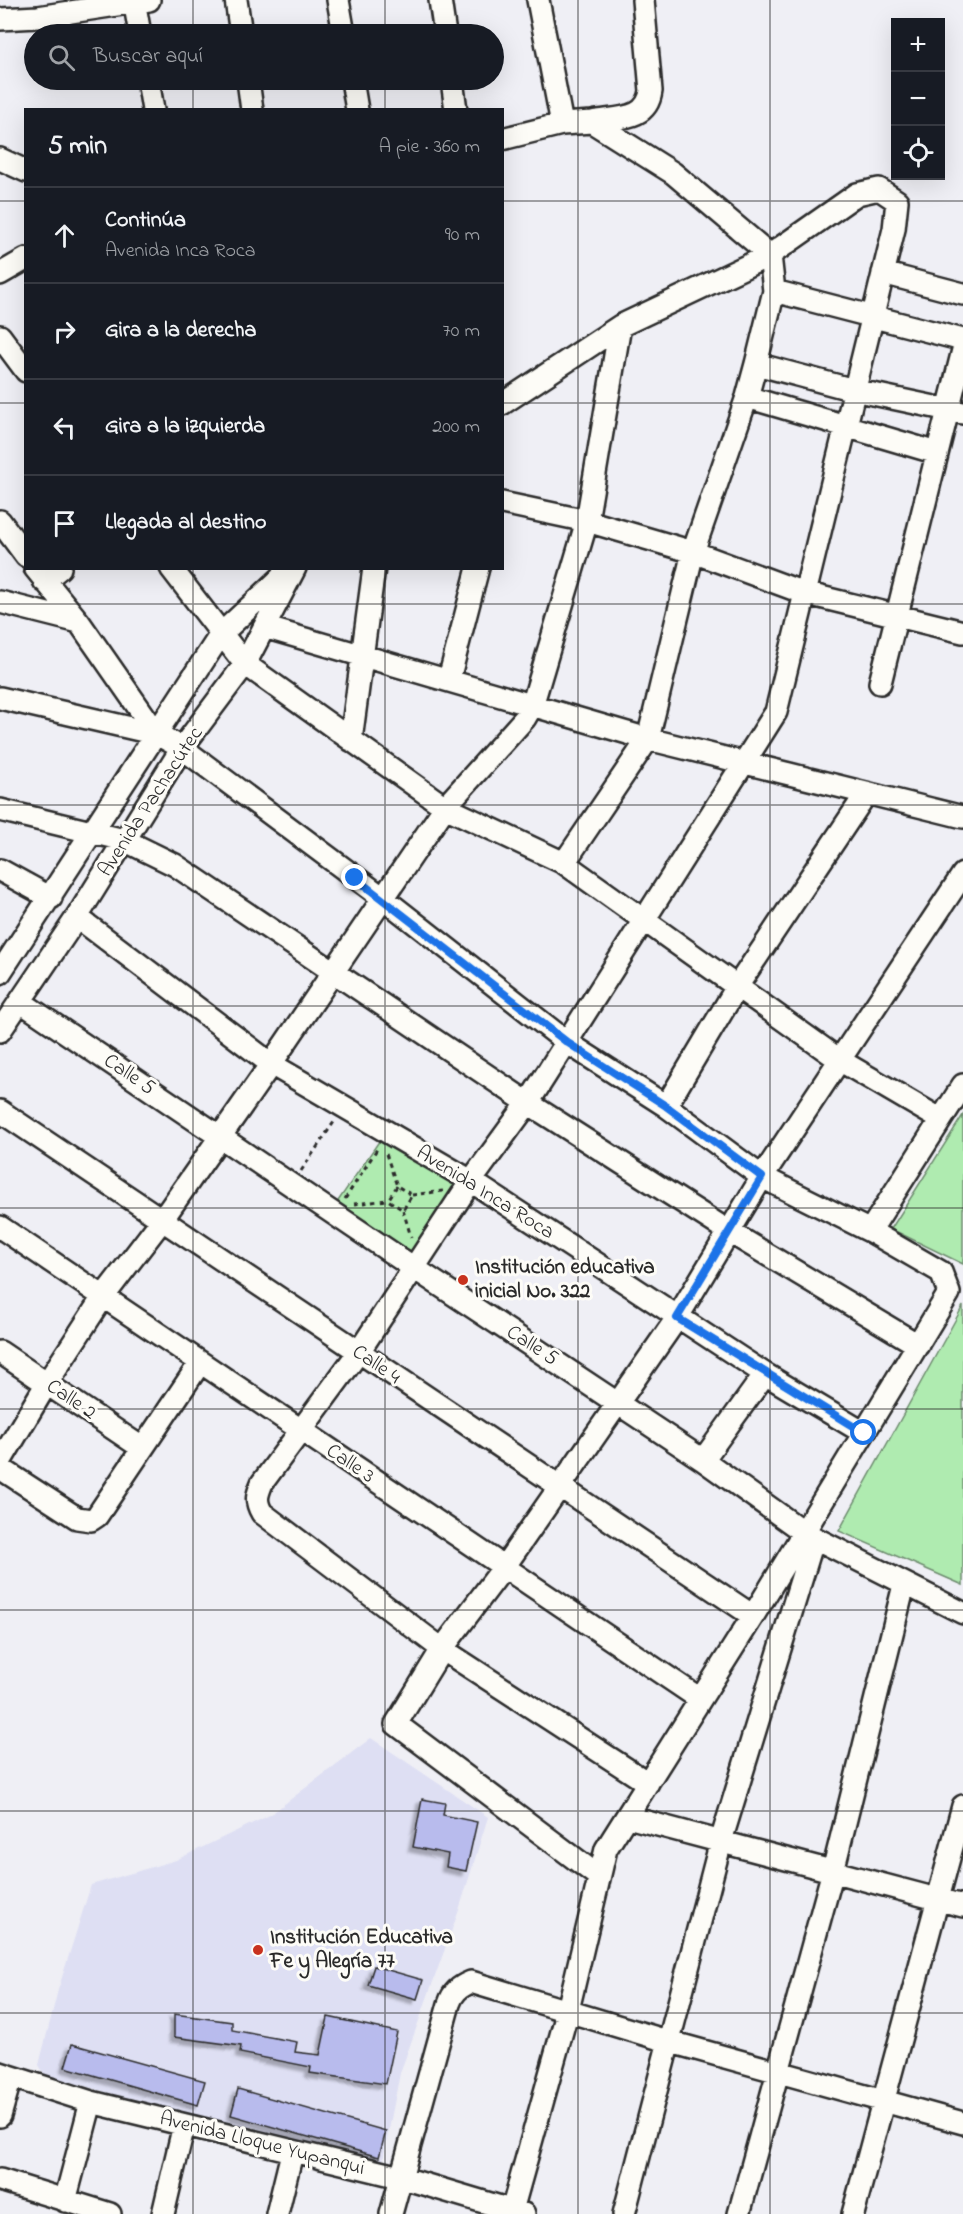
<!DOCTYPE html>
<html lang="es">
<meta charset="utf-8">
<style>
:root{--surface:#171b24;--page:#242831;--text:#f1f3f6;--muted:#9ea1a6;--line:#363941}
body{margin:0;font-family:"Indie Flower",sans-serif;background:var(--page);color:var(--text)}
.controls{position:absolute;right:18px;top:18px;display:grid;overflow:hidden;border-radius:0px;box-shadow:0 6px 24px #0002}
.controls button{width:54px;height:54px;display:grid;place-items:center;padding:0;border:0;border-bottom:2px solid var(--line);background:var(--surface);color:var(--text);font:30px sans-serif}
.stop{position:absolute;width:18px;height:18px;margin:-14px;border:4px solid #1a73e8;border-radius:50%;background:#fff}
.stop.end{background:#1a73e8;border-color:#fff;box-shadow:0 2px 6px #0008}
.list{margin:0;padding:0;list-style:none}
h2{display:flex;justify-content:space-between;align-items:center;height:78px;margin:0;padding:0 24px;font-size:26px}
h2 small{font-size:20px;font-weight:400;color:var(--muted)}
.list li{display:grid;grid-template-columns:39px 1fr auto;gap:18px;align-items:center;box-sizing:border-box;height:96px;padding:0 24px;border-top:2px solid var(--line)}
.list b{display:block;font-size:22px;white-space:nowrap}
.list p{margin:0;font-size:20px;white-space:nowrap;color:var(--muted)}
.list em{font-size:20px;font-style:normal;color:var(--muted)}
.icon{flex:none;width:33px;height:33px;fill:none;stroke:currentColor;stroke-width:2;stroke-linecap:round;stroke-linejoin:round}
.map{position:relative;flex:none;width:963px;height:2214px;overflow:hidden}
.search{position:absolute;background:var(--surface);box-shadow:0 6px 24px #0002;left:24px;top:24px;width:480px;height:66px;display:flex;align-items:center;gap:15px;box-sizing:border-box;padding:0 21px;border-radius:33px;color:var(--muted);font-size:22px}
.panel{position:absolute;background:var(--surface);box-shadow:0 6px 24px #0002;left:24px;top:108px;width:480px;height:462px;border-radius:0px}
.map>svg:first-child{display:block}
.built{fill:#dedff3}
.green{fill:#afebb0;stroke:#6d8b6e;stroke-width:1.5}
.building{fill:#b8bbed;stroke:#2b2b2b;stroke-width:1.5;filter:url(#shadow)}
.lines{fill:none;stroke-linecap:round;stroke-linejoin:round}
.minor-casing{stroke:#2b2b2b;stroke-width:26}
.path{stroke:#2b2b2b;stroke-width:3;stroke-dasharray:4.5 4.5;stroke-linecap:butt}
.minor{stroke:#fdfcf7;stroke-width:21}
.route{stroke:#1a73e8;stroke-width:8}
.grid{fill:none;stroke:#2b2b2b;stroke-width:1.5;stroke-opacity:0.55}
.poi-dot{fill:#c8321e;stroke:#fdfcf7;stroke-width:2}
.labels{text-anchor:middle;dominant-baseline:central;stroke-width:6;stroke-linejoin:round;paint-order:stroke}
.street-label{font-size:21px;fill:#2b2b2b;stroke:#fdfcf7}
.poi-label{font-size:21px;font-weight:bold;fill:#2b2b2b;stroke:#fdfcf7;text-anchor:start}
</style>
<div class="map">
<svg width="963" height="2214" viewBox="0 0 963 2214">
<defs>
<filter id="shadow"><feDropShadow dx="-4.5" dy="4.5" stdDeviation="1.5" flood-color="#0004"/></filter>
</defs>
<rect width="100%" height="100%" fill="#efeff5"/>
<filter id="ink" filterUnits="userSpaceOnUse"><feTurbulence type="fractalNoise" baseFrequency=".0167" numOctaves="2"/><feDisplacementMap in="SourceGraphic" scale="12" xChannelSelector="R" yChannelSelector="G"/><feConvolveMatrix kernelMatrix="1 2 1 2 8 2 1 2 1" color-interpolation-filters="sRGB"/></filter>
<g filter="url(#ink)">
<!-- built -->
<path class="built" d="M371,1738l117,79 -29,93 -59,163 -17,87 -10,7 -328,-92 -6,-10 19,-75 33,-105 85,-25 94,-45z"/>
<!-- green -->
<path class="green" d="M963,1115v149l-72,-35z
M382,1137l78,52 -43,66 -81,-51z
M963,1306v279l-124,-54z"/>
<!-- building -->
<path class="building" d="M422,1799l23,4 -2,12 34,7 -11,49 -20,-4 2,-13 -35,-7z
M374,1966l49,14 -6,19 -49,-14z
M174,2014l58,8v8l65,12 -2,10 25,3 8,-38 69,15 -11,52 -76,-11 1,-6 -71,-14 1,-7 -67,-9z
M72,2044l133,37 -7,24 -133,-38z
M238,2089l148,42 -7,26 -148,-42z"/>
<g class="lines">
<!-- minor casing -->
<g class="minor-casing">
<path id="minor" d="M134,0l6,34
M236,0l5,34
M338,0l6,34
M440,0l5,34
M538,0l24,124
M0,19l38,-2 111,-17
M148,80l5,30
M248,80l4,30
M352,80l5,30
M452,80l4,30
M592,122c26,-5 55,-1 59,-31l-8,-91
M502,139l60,-15 30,-2 81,51 97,82 4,36 -18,73 -9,33 -54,155 -45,187 -84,124
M0,159l26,12
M883,273l80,21
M0,274l26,-15
M774,291l189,49
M0,336l26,35
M756,364l98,26 109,23
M747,397l190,56
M502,404l118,-78 150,-71 87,-61 22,-5 18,12 -3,28 -118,483 -248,391 -57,78 -113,172 -96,130c-5,12 -7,18 0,30l180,136 206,134
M502,503l85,18 106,31 111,41 159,39
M0,521l26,35
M35,568l44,54 78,112
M171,568l74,96 200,143 119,56 277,198 99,58
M44,581l16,-13
M0,602l79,20
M264,627l384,112 315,78
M449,679l29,-111
M880,683l83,-333
M0,698l157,36 25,14 201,150 185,145 98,63 96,71 108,54
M351,740l23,-172
M0,810l124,30 51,25 353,238 200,128 190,114
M0,870l51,28
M77,917l194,147 200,117 294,193 99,59 -111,183 -147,233 -38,161 -57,204
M0,973l221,-339 65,-61
M21,1002l393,266 289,192 102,73 158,80
M0,1031l77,-114 105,-169 63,-84 50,-96
M666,1106l72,-121 128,-191
M0,1111l753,505
M0,1227l700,472
M0,1352l142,96
M864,1433l85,-140 -8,-21 -71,-41 93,-146
M703,1460l62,-86
M0,1462l47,-79 56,-86 59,-77 109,-156 174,-257 80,-89 7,-12 55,-185 33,-195
M0,1468l77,50 14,2 6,-4 103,-153
M628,1817l335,89
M598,1876l-202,-152 46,-75 62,-82 173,-249 85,-141 201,-303
M0,2073l91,29 309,75 124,37
M0,2116l11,-39
M0,2180l110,34
M65,2201l26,-99
M163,2214l21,-89
M277,2214l15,-61
M391,2214l58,-210c4,-12 10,-17 22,-22l196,59 296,82
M624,2214l97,-373 93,-303
M739,2214l94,-343 71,-286
M853,2214l110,-408"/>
</g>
<!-- path -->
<path class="path" d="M386,1154l11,32 15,9 -9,15 -15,-10 9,-14
M301,1171l33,-49
M412,1195l31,-4
M345,1199l34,-53
M354,1204l34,-4
M403,1210l8,27"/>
<!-- minor -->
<use href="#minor" class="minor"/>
</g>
</g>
<g class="lines" filter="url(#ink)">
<!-- route -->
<path class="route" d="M355,878l213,165 98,63 96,71 -85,141 187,115"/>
</g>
<!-- grid -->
<path class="grid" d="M193,0v34M385,0v34M578,0v2214M770,0v2214M193,80v30M385,80v30M0,201h26M502,201h461M0,403h26M502,403h461M193,568v1646M385,568v1646M0,604h963M0,805h963M0,1006h963M0,1208h963M0,1409h963M0,1610h963M0,1811h963M0,2013h963"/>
<!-- markers -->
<g class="poi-dot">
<circle cx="463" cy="1280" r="6"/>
<circle cx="258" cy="1950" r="6"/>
</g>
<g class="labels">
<!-- street labels -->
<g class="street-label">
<text transform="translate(151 802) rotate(-57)">Avenida Pachacútec</text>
<text transform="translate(129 1075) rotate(34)">Calle 5</text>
<text transform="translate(485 1193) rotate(32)">Avenida Inca Roca</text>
<text transform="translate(532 1346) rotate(33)">Calle 5</text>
<text transform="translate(376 1365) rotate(34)">Calle 4</text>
<text transform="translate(71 1400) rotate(34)">Calle 2</text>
<text transform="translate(350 1464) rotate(34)">Calle 3</text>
<text transform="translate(262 2144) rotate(14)">Avenida Lloque Yupanqui</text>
</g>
<!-- poi labels -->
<g class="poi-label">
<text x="475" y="1268">Institución educativa<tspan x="475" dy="24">inicial No. 322</tspan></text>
<text x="270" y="1938">Institución Educativa<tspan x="270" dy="24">Fe y Alegría 77</tspan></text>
</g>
</g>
</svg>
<div class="controls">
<button>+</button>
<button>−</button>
<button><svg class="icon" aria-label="locate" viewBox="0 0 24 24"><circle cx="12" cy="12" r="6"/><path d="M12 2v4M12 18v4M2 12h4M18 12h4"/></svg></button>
</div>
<div class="stop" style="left:864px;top:1433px"></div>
<div class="stop end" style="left:355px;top:878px"></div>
<div class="search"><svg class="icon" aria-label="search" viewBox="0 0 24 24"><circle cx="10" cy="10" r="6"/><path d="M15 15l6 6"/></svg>Buscar aquí</div>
<section class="panel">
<h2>5 min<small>A pie · 360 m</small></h2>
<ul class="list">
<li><svg class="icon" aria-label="ahead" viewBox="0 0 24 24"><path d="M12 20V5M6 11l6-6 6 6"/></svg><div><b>Continúa</b><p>Avenida Inca Roca</p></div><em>90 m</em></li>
<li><svg class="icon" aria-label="right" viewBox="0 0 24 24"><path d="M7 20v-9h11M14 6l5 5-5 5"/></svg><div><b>Gira a la derecha</b></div><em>70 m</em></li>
<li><svg class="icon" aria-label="left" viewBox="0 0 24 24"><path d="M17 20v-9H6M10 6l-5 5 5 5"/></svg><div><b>Gira a la izquierda</b></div><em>200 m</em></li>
<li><svg class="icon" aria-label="arrive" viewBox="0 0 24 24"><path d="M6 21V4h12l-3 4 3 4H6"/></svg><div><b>Llegada al destino</b></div></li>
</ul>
</section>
</div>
